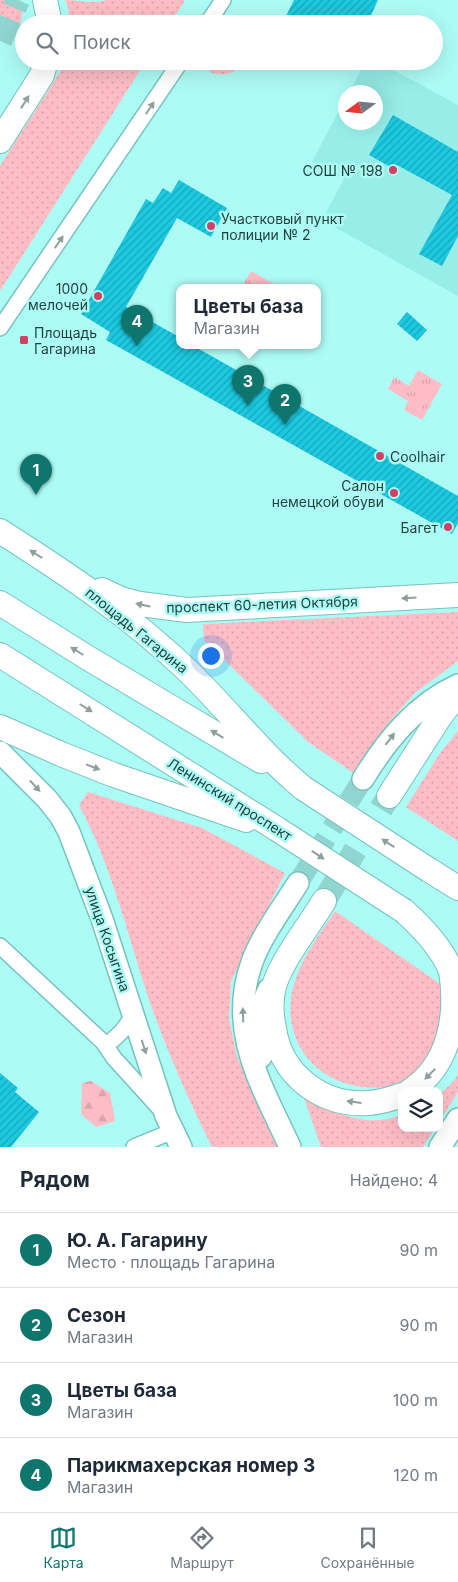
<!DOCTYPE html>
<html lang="ru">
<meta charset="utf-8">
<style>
:root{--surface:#fff;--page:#f2f2f3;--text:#1f2937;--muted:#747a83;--line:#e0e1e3;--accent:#0f766e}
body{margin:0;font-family:Inter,sans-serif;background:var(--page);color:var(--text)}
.controls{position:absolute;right:15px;bottom:15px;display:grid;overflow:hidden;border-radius:10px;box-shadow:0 5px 20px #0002}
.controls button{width:45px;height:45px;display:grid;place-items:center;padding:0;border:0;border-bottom:1px solid var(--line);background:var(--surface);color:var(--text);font:25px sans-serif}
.compass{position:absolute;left:338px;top:85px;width:45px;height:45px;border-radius:50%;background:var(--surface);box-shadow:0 5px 20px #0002;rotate:255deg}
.you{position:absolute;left:210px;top:655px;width:18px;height:18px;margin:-12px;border:4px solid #fff;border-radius:50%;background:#1a73e8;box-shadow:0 0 0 8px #1a73e833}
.badge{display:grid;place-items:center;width:32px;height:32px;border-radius:50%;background:var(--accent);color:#fff;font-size:16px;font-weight:700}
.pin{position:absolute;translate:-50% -41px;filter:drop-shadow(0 1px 2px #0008)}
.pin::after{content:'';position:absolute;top:26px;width:18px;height:15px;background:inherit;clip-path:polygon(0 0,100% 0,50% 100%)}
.popup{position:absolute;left:176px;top:284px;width:145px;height:65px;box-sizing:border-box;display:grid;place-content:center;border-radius:10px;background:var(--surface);filter:drop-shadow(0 1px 4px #0005);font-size:16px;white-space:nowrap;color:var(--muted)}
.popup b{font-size:19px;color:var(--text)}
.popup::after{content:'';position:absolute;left:50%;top:100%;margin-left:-10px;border:10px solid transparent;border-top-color:var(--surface)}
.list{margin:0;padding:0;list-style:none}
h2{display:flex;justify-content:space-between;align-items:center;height:65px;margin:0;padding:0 20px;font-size:21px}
h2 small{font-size:16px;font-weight:400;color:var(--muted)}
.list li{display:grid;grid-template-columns:32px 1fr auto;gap:15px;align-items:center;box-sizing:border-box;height:75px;padding:0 20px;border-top:1px solid var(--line)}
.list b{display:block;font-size:19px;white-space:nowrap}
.list p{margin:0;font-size:16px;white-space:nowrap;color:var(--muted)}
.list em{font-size:16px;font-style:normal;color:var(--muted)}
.icon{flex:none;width:28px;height:28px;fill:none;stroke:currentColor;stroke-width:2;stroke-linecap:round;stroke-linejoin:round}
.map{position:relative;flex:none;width:458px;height:1147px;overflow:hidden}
.search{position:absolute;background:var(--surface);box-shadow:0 5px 20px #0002;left:15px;right:15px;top:15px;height:55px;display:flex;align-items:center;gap:12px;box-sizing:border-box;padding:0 18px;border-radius:28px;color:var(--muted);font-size:19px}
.sheet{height:365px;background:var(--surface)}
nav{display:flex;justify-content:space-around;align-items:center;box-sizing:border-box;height:70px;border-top:1px solid var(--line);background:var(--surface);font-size:14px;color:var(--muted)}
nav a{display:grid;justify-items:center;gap:2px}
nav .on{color:var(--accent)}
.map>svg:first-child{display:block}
.built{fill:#97eee8}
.grass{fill:url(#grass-dots)}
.forest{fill:url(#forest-firs)}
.park{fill:url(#park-tufts)}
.building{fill:url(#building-hatch)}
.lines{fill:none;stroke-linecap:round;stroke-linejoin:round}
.secondary-tunnel{stroke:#91d5d0;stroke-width:21;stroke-dasharray:21 11;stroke-linecap:butt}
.primary-tunnel{stroke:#91d5d0;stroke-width:24;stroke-dasharray:24 12;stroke-linecap:butt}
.street-casing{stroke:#76c3bd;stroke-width:18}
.secondary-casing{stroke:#76c3bd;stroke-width:24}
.primary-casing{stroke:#76c3bd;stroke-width:26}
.street{stroke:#fff;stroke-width:15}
.secondary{stroke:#fff;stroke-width:21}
.primary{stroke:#fff;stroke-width:24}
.primary-bridge-casing{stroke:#76c3bd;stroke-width:26;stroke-linecap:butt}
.primary-bridge{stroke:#fff;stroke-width:24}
.oneway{fill:#8f9f9e}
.poi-dot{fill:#d04164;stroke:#adfbf5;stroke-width:2}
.labels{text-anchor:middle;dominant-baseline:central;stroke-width:5;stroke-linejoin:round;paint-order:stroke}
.poi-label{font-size:14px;fill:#1f3f3d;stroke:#adfbf5;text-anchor:end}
.street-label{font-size:14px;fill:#1f3f3d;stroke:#adfbf5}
</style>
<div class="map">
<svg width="458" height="1147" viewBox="0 0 458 1147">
<defs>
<pattern id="grass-dots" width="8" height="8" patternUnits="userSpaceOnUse" patternTransform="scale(1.25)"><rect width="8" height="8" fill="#febdc5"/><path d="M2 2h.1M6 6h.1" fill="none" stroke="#d9a4aa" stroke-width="1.8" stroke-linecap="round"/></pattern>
<pattern id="forest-firs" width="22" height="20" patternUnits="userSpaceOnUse" patternTransform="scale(1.25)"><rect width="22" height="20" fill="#febdc5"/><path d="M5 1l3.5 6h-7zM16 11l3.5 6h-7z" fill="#d9a4aa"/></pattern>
<pattern id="park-tufts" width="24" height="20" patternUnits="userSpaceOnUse" patternTransform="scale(1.25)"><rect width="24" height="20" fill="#febdc5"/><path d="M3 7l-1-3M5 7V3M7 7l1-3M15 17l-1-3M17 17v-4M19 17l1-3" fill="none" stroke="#d9a4aa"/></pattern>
<pattern id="building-hatch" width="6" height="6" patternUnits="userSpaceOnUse" patternTransform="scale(1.25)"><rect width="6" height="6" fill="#1cc9e0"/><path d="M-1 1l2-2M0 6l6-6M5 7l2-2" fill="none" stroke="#18a5b7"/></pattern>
</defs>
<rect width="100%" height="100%" fill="#adfbf5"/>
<!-- built -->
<path class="built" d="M366,61h11l81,44v191l-136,-76 22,-41 -32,-17 33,-63 1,23h30v-30h-27z"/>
<!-- grass -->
<path class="grass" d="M0,0h20c5,18 0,36 -20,39z
M65,0c14,0 28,5 41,0h79l-15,24h-102l1,-14z
M62,61h84l-146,230v-125l60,-94z
M216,61h20l3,2v6c-9,5 -21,8 -30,2v-4z
M458,612v49l-43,32 -26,29 -31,54 -50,-34 -104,-102 -1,-16z
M458,731v110l-52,-34 34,-54z
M88,792l114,36 83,45 -54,108 -2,38 8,38 42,90h-67c-22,-44 -42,-89 -59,-136 -24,-69 -39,-141 -74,-206z
M335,911l108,75c2,8 6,18 4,26 -1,9 -7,33 -12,40 -3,4 -7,8 -10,11 -4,5 -8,11 -14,14 -14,9 -30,12 -47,10 -53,-5 -85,-52 -70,-103 8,-27 26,-50 41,-73z
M458,1074v18l-19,30v-27l15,-14z
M303,1095c32,18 62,34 99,20v13h33l-12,19h-102z"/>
<!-- forest -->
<path class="forest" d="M91,1081l19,12 5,28 -19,6 -15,-13 1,-31z"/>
<!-- park -->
<path class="park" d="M251,271l28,16h-37z
M418,370l24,14 -20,36 -18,-10 4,-9 -20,-12 6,-12 15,9z"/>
<!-- building -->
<path class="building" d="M294,0h84l-11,24h-65l-16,-8z
M393,115l65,37v84l-16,30 -23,-12 33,-59 -55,-30 -3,4 -25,-14z
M179,180l48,28 -16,29 -34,-19 -51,89 53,30v8h13l266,151v27l-6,11 -346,-194 4,-8 -29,-18 65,-115 7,4 10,-15 8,5z
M407,312l20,18 -10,11 -20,-17z
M0,1073l18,15 -3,4 24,20 -28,35h-11z"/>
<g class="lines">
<!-- secondary-tunnel -->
<path class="secondary-tunnel" d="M298,883l65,-104"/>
<!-- primary-tunnel -->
<path class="primary-tunnel" d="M0,41l18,-41
M324,901l65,-105"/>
<!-- street casing -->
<g class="street-casing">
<path id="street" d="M207,24l16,-24
M0,328l181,-267
M0,946l103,96 11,16 48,53
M103,1042l6,1c11,-9 18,-16 24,-29
M134,1147l39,-16"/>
</g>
<!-- secondary casing -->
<g class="secondary-casing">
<path id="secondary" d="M0,752l47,47 14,18 8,15 33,87 64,197 15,31
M363,779c24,-39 52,-74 95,-94
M261,1057c-3,-25 -3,-46 8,-68
M290,1147c-28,-61 -63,-116 -38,-185 10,-27 31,-55 46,-79
M440,1147l18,-28"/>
</g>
<!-- primary casing -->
<g class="primary-casing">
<path id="primary" d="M45,0l5,24
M0,141l42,-66 4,-14
M0,531c66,42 132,86 188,140 39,38 73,82 115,117
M102,590l19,9 19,5 47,6 271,-15
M0,603l88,55 173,103
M0,655l277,174
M0,727l61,27 53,21 132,45
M389,796l50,-78 12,-16 7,-6
M429,870l29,18
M324,901c-15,25 -40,56 -49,82 -5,15 -4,31 -1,45 6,46 48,79 95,75 11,-1 22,-4 33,-8
M404,911c19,17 38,37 47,60 7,45 -1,94 -41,120"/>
</g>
<!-- street -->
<use href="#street" class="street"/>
<!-- secondary -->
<use href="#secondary" class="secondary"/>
<!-- primary -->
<use href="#primary" class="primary"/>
<!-- primary-bridge casing -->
<g class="primary-bridge-casing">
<path id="primary-bridge" d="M303,788l126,82
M277,829l127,82"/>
</g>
<!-- primary-bridge -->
<use href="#primary-bridge" class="primary-bridge"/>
</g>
<!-- one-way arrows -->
<defs><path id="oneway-solid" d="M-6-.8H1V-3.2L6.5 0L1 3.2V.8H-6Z" transform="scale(1.25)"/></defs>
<g class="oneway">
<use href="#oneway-solid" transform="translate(25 102) rotate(-58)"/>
<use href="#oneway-solid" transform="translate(150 108) rotate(-56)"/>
<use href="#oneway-solid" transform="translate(59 242) rotate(-56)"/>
<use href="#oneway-solid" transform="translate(36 554) rotate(-148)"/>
<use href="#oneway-solid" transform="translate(409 598) rotate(177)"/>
<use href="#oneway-solid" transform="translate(143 605) rotate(-168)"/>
<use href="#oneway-solid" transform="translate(77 651) rotate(-148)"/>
<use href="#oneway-solid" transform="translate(86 708) rotate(32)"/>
<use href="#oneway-solid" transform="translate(217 734) rotate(-149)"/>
<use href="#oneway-solid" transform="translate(390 739) rotate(-52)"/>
<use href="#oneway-solid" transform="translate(93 767) rotate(21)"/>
<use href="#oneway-solid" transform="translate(35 786) rotate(47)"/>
<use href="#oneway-solid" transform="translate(388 843) rotate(-147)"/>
<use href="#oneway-solid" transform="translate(318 855) rotate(33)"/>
<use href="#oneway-solid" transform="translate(243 1015) rotate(-92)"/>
<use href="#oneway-solid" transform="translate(144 1047) rotate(72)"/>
<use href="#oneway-solid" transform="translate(430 1074) rotate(135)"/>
<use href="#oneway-solid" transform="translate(354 1102) rotate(-173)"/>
</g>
<!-- markers -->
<g class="poi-dot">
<circle cx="393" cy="170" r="5"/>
<circle cx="211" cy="226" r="5"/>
<circle cx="98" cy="296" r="5"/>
<rect x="19" y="335" width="10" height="10" rx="2.5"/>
<circle cx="380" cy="456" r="5"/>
<circle cx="394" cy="493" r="5"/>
<circle cx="448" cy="527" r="5"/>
</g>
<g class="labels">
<!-- poi labels -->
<g class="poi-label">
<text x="383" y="170">СОШ № 198</text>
<text x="221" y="218" text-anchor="start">Участковый пункт<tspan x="221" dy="16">полиции № 2</tspan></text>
<text x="88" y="288">1000<tspan x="88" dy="16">мелочей</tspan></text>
<text x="34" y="332" text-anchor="start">Площадь<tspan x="34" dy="16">Гагарина</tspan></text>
<text x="390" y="456" text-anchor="start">Coolhair</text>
<text x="384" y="485">Салон<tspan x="384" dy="16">немецкой обуви</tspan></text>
<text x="438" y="527">Багет</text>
</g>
<!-- street labels -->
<g class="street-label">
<text transform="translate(262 604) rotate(-2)">проспект 60-летия Октября</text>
<text transform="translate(137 630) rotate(39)">площадь Гагарина</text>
<text transform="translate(230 799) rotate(32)">Ленинский проспект</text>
<text transform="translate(108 939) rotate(71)">улица Косыгина</text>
</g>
</g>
</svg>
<div class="controls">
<button><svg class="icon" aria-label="layers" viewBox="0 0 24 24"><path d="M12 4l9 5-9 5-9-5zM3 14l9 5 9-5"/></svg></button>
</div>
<svg class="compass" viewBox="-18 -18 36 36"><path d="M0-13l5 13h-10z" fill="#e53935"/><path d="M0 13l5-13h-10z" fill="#747a83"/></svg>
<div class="you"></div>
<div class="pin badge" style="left:36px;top:495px">1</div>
<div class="pin badge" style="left:285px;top:425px">2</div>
<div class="pin badge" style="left:248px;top:406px">3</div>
<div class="popup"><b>Цветы база</b>Магазин</div>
<div class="pin badge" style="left:137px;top:346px">4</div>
<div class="search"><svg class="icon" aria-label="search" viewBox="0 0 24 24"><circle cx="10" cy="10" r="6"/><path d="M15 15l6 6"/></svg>Поиск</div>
</div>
<section class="sheet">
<h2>Рядом<small>Найдено: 4</small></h2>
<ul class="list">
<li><span class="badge">1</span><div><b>Ю. А. Гагарину</b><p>Место · площадь Гагарина</p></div><em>90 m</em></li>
<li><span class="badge">2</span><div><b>Сезон</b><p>Магазин</p></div><em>90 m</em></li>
<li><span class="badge">3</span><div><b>Цветы база</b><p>Магазин</p></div><em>100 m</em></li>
<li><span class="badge">4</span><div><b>Парикмахерская номер 3</b><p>Магазин</p></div><em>120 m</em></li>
</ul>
</section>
<nav>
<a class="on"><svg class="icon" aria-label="map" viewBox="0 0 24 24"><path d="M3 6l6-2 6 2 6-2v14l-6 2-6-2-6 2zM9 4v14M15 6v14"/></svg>Карта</a>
<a><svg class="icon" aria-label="directions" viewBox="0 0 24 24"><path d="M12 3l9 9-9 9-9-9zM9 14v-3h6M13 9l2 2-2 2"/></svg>Маршрут</a>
<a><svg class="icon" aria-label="saved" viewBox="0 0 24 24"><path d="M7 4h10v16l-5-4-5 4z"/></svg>Сохранённые</a>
</nav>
